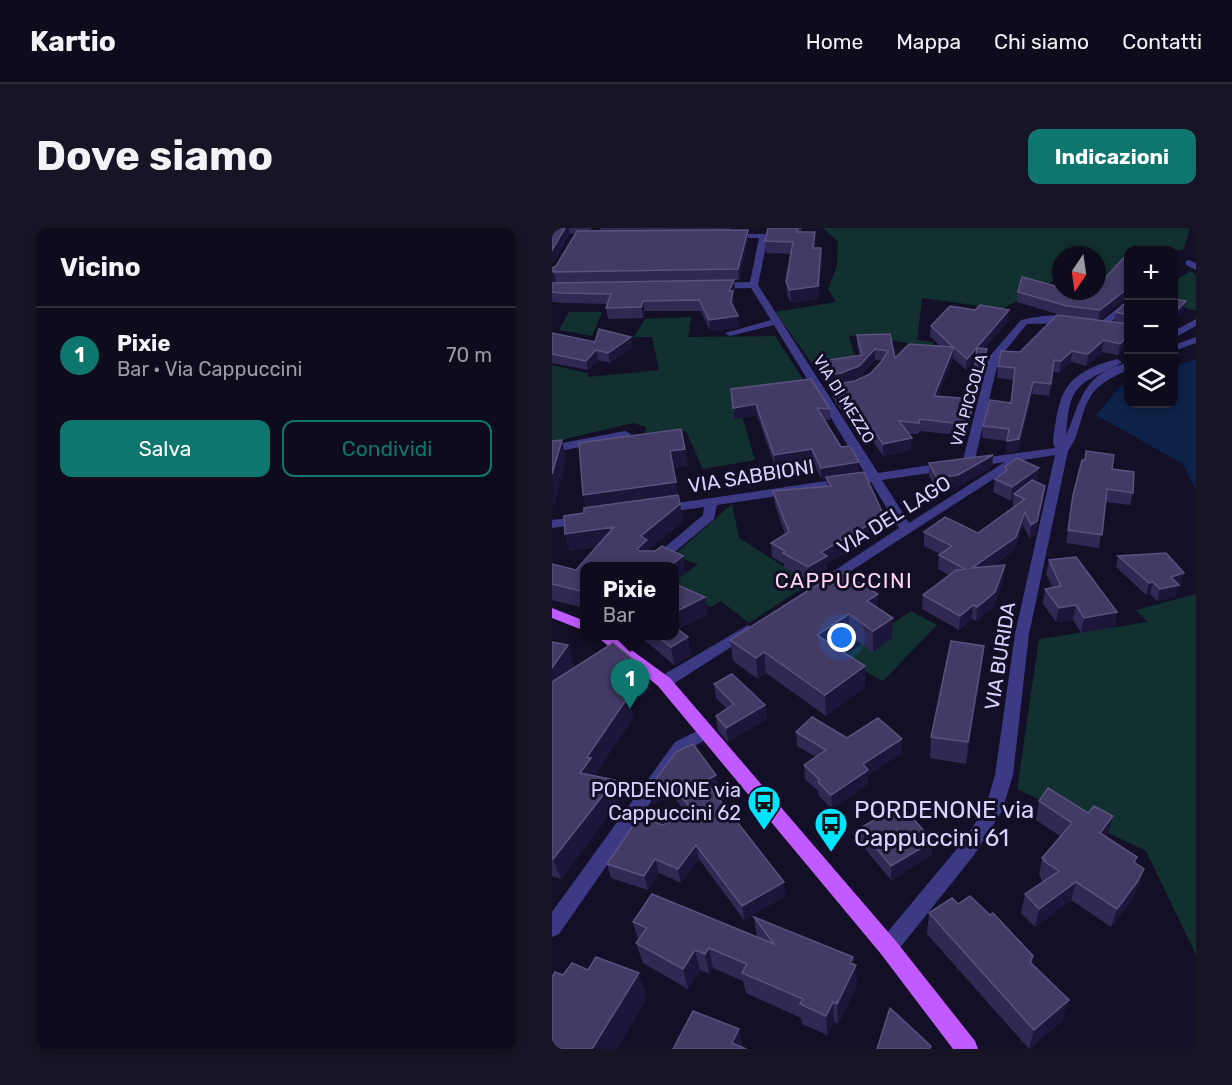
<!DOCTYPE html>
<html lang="it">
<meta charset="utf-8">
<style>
:root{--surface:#0e0b1c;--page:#171425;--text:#f1f3f6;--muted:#9b9ba3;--line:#2e2b3b;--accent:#0f766e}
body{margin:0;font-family:Rubik,sans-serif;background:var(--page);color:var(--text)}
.controls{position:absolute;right:18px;top:18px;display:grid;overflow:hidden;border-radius:12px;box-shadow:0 3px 9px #0003}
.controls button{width:54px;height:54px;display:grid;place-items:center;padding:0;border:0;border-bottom:2px solid var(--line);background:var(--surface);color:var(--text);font:30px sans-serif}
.compass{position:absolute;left:500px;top:18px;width:54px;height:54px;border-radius:50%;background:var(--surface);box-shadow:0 3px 9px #0003;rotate:193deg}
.you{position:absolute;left:290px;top:410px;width:21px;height:21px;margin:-15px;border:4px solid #fff;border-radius:50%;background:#1a73e8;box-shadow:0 0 0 9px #1a73e833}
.badge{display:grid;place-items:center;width:39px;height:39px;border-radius:50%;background:var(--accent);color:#fff;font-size:20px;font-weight:700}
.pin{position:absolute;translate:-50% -50px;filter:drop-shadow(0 2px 3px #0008)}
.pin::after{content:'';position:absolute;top:32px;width:21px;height:18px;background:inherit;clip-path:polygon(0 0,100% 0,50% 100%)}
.popup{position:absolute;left:28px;top:334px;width:99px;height:78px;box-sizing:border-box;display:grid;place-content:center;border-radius:12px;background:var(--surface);filter:drop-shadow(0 2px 4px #0005);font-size:20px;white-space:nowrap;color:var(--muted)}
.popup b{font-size:22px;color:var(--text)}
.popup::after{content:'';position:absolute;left:50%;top:100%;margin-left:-12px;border:12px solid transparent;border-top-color:var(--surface)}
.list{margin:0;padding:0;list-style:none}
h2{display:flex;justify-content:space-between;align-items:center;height:78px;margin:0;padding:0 24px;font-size:26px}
h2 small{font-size:20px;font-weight:400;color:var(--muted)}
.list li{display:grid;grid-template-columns:39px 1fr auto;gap:18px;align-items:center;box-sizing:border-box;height:96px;padding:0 24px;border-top:2px solid var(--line)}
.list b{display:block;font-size:22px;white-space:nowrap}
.list p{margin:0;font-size:20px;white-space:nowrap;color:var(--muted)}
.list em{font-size:20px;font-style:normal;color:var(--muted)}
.actions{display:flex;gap:12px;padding:18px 24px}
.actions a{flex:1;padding:14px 0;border:2px solid var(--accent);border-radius:12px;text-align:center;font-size:21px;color:var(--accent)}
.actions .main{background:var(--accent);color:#fff}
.icon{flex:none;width:33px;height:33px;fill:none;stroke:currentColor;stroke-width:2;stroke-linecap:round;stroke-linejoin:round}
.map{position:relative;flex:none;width:644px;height:821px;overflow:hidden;border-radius:12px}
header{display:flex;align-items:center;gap:36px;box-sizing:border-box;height:84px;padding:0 30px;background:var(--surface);border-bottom:2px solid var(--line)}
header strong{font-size:28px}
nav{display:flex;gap:33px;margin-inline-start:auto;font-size:21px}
.intro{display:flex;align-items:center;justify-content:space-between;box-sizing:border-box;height:144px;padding:0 36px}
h1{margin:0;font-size:42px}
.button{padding:15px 27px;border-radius:12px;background:var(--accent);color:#fff;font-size:21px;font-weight:700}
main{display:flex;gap:36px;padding:0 36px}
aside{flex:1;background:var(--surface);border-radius:12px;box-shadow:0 3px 9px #0003}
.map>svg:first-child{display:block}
.green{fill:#12302f}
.water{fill:#0c2248}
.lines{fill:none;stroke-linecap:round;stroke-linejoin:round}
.minor{fill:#3d3a85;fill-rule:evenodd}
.major{fill:#c25bff;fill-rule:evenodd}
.wall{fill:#312854;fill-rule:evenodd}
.shaded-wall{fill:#1d163a}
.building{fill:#433a66;stroke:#5a527e;stroke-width:1.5}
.labels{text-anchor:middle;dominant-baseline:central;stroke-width:6;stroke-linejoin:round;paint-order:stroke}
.far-street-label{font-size:16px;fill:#d9d4ff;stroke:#130f26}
.street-label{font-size:20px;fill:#d9d4ff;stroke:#130f26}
.poi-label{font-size:20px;fill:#d9d4ff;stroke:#130f26;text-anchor:end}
.neighbourhood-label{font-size:21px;letter-spacing:1.5px;fill:#ffd6f0;stroke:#130f26}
.near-poi-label{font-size:24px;fill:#d9d4ff;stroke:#130f26;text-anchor:start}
</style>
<header>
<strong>Kartio</strong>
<nav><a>Home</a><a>Mappa</a><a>Chi siamo</a><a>Contatti</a></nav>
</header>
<div class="intro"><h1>Dove siamo</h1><a class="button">Indicazioni</a></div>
<main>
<aside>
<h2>Vicino<small></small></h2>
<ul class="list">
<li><span class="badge">1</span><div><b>Pixie</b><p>Bar · Via Cappuccini</p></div><em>70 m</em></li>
</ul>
<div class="actions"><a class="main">Salva</a><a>Condividi</a></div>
</aside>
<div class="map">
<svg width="644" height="821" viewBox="0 0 644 821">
<rect width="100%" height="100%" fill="#130f26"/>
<!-- green -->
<path class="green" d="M271,0h367l-7,22h-55v18l-31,19v-32h-36v28l-7,-2 -52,28 -80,-11 -5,42 16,2 1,5 -45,-7 -1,-7 -39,3 7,24 -42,6 -39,-54 61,-10 -8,-13 9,-23 1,-24z
M639,43l5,4v36l-22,-6v-24z
M17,84h33l-10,24 -33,-6z
M139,89l-3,20 87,-1 33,51 -72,8 19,65 -52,9 -17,-38 -41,5 1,-9 -13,-4 -81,19v-77l36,8v4l71,-7 -7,-33h-18l11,-18z
M180,276l7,34 71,45 -61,40 -28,-22 -11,6 -35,-19v-7l23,-17 -25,-8z
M644,366v361l-50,-104 -129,-62 22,-150 109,-17 -12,-12z
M359,383l26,14 -54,56 -42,-23z"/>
<!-- water -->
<path class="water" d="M644,131v132l-13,-27 -87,-49 26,-30 6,-2v21h46v-37z"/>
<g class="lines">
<!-- minor -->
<path class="minor" d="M173,6h39l4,2 -10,49 120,188 72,-11 6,4 -6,4 -68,10 27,43 96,-61 -37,6 -6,-4 27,-107 32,-37c15,-3 42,-9 56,0 -8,5 -38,3 -50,4l-28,34 -24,101 80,-11 -2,-5c6,-51 10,-69 64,-84l5,3c-6,5 -14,8 -21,11 -33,15 -32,30 -35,63 15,-36 17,-63 62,-73v7c-12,5 -27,12 -36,24 -12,17 -11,40 -24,57l-39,183 -16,141 -11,36 -28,44 -79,99 -7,2 -7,-2 -3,-7 3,-7 79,-95 25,-36 10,-34 20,-141 40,-179 -32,5 -194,125h-10l-2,-3 82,-54 -28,-46 -154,23 -3,14 -56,47h-15l60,-51 1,-8 -42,6 -6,-4 1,-3 209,-31 -92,-150 -44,11 -5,-3 46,-13 -20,-32 -37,1 -4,-3 4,-3 36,-1 9,-44h-34z
M637,32l7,3v7l-10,-5v-4z
M576,72v7l-24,21h-6v-4z
M644,91v7l-22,12v-7z
M644,109v6l-22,8v-6z
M73,203l6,3 -2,2 -77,17v-8z
M32,288l5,1 1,3 -1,3 -37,5v-8z
M196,397l7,5 -2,3 -83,53h-12l-2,-4 2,-4z
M155,498l6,2 2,4 -2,4 -26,14 -128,184 -7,3v-25l123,-170z"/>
<!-- major -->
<path class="major" d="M0,380l33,13v10l-33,-13z
M44,408h16l58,42 225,262 80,101 3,8h-25l-72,-95 -223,-268z"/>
</g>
<!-- wall -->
<path class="wall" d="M0,0h40l-3,3h12l-1,-3h131l-1,2h18v10l-9,40 -183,3 -4,-15 4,-2 20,-33 -6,1 -18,30z
M216,0h34l-1,4 15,13 -1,3h6l1,13 -4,38 -27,4 -4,-8 -1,-13 5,-28 -25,-1 -1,-12z
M182,52l1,10 -2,4v12l6,21 -29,4 -9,-20h-56l-2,7 -35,1 -2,-11 2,-4 -45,-1 -11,-1v-19z
M507,59l67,10 -1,2 -26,21 15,2 2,-10 12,-12v44l-10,11 -16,-3 -16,14 -15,-4 -12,11 -6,-1 -4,24 -17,-2 -14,57 -12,2 1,-12 -25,-3 1,-12 28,-23 3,-23 -17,-2 1,-12 22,-14 44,-36 -47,-14 1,-10z
M456,93l-24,28 2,12 -4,16 -8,-1 1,-16 -9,10 -13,-12 -15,38 36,3 -1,12 -6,25 -47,-5 -2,3h-10l3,16 -28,6 -24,-35 -12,-1 -15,-23 -1,-11h-2l-7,-11 -1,-11 8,-2v-2l31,-4 -3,-10v-11l33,-1 5,24 45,-12 -10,-10 1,-10zM323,132l8,1 -13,13 -15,7 -8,1 13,-5z
M0,105l43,9 38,5 -23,16 -12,-3 -10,10 -36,-7z
M179,161l99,20v11h-6l17,27 18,15v10l25,58 -57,33v7l-18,11 -25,-14v-3l-12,-7 -1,-14 14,-9 -10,-29 -2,-14 54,-5 -1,-7h-5l-8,-18 -38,5 -18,-51 -23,4z
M133,221l3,17 -15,2 10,53 -34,28v2l37,22 -101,-6v41l-33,-8v-36l24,6 20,-23 -26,4 -5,-17 19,-21 2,-5z
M441,227l-1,12 -35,20 -20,3 -8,-14v-13z
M453,239l34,1 -2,14 6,17 -8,36 -5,4 -7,-14 -9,25 -21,16 11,13 -10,27 -18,15 -4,-2 -13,11 -37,-21 1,-14 26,-20 -11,-6 1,-14 1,-1 -16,-8v-14l54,1 35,-25v-9l-2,2 -18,-9 2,-13 10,-8z
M560,241l21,24 -3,12 -25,-3 -6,46 -33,-5 7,-48z
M566,328l66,17 -3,12 -2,1 -4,11 -18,4 -7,-7 -4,1 -30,-28z
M497,332l68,52 -3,15 -33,6 -8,-13 -17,2 -13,-18 2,-15 8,-1 -7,-14z
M123,356l33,30 -30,15 13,26 -17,10 -34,-29h35z
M326,366v14l14,30 -19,14 -24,-17 -16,11 32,20v21l-39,29 -60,-43 -8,6 -25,-18 -3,-21z
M0,414l22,24 -2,3 74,1 5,21 -21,13 3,14 -37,55 1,3 18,4 5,20 -59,79 -9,-3z
M432,418l-2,21 -16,97 -36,-6 1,-21z
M162,456l51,21 2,14 -39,23 -10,-11 -2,-15 11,-7 -11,-11z
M244,504l51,6 55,15 -34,22v9l-36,25 -13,-13 -1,-5 -13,-12 -1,-14 12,-8 -19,-11z
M124,524l43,38 -5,2 71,104 -41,24 -45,-61 -18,24 -22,-10 -11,17 -37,-12 -4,-14 56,-39 23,-12 -13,-17 -21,8z
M487,573l49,12 25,3 -5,19 -2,2 29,26 9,6 -6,18 -6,13 -21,27 -40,-27 -36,27 -14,-14 4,-19 19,-12 -3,-2v-3l-2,-1 3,-18 18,-22 -24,-16z
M308,600l72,27 -41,25 -31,-37z
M406,676l32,11 43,41 -1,8 31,56 -34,29 -102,-115 2,-21z
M202,689l99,40 4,28 -19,39 -4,-2 -7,13 -25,-11 -1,-6 -55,-25 -3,-12 -30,-13 -4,6 -9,-4 -12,19 -45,-26 -7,-20 2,-3 -5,-18 124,15z"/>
<!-- shaded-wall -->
<path class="shaded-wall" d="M13,0h4l1,6 -18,30v-14z
M196,2v10l-9,40 -1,-11z
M263,4l1,13 -2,16 -1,-13z
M269,20l1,13 -4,38 -27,4 -1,-13z
M0,43h3l-1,1 2,10h-4z
M182,52l1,10 -2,4 1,7 -2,12 -3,-22z
M576,58v9l-2,2 -1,2 -27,22 2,-11z
M91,73l2,10 -2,7 -2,-11z
M634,73l-3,11 -10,11v-9z
M457,82l-1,11 -42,49 1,-11z
M186,88l1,11 -29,4 -1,-11z
M576,107v9l-10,11 2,-11z
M79,109l2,10 -23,16 -2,-10z
M552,112l-2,12 -16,14 2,-12z
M402,119l-1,11 -19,49v-11z
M323,121v11l-15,17 -18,7 -13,2 -1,-11z
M435,121l-1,12 -4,16 1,-12z
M44,122l2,10 -10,10 -2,-9z
M520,123l-1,11 -12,11 2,-12z
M481,154l-1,12 -14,57 -12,2 1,-12z
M422,171l-1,12 -6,25 1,-11z
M204,176l1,11 -23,4 -1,-11z
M360,210l-1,12 -28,6v-12z
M10,212l4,19 -13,52 -1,-37z
M133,221l3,17 -15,2 -3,-17z
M260,221l1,12 -38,5 -1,-11z
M441,227l-1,12 -35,20 -20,3v-12z
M307,234v12l-38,5v-11z
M487,240l-2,14 -23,12 -1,5 -2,2 1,-14z
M124,254l3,18 -92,13 -4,-18z
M493,258l-2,13 -8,36 -5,4 1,-14z
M128,276l3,17 -34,28 2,8 -10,9 -4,-17 4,-13z
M473,284l-2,13 -9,25 -43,32 1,-14z
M332,288v14l-57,33v7l-18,11 -1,-14 13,-15z
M62,299l4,17 -48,7 -5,-17z
M131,328l3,17 -11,8v-14h-7z
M453,337l-1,14 -10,27 -18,15 1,-14z
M632,345l-3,12 -2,1 -4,11 -18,4 3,-12 11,-12z
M601,354l-3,12 -4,1 3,-12z
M326,366v21l-11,-14z
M153,369l3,17 -33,17v-19z
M421,377l-1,14 -13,11 1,-14z
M524,377l-3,15 -17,2 3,-14z
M565,384l-3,15 -33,6 3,-15z
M297,386v21l-31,21 -1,-21z
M341,390l-1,20 -19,14v-21z
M136,409l3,18 -17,10 -3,-18z
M16,417l6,21 -22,32v-30z
M432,418l-2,21 -16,97 2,-22z
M212,424l2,21 -8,6 -2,-21z
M313,438v21l-39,29 -1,-21z
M94,442l5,21 -21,13 3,14 -37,55 2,5 -18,-5 38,-86z
M213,477l2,14 -39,23 -2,-14z
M350,511v14l-34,22v9l-36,25 -1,-14 32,-31z
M164,547l3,15 -11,6 -3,-15z
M63,552l5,20 -59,79 -8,-20z
M118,554l3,14 -21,8 -4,-14z
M561,588l-5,19 -13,17 5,-19z
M381,613l-1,14 -41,25v-14z
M144,617l3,14 -18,24 -3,-14z
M103,631l4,14 -11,17 -4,-14z
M592,641l-6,18 -6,13 -21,27 6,-18z
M232,654l1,14 -41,24 -2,-14z
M524,654l-5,18 -36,27 4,-18z
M157,720l4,20 -4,6 -4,-20z
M143,722l5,20 -12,19 -5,-20z
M301,729v14l3,-6 1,20 -19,39 -1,-20 13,-41z
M87,745l8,25 -30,51h-25z
M517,772l-6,20 -34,29 5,-19z
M281,774l1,20 -7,13 -1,-19z
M187,801l4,19 -11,-5z"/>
<!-- building -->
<path class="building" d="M0,0h13l-13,22z
M216,0h30l-1,4h18l-2,16h8l-3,38 -28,4 -4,-8 7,-40 -28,-1z
M196,2l-10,39 -184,3 1,-1h-3v-3l4,-2 21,-35z
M576,25v33l-3,3h2l-27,21 -33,-4 -49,-14 4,-15 37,10 2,-2v6h36v-4z
M182,52l-5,11h4l-2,11 7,14 -29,4 -10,-20 -56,1 -2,6 -35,1 5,-14 -51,-1 -8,-1v-9z
M621,71l13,2 -13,13z
M576,72v15l-12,-3z
M428,77l29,5 -42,49 -13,-12 -20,49 40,3 -6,26 -48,-6 -1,4 -20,-2 13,17 -29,6 -24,-35h-13l-15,-24 24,-4 15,-7 12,-13 6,-10 -13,-2 -16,17 -18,7 -13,2 -7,-11 9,-2 -1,-2 33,-5 -5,-20 33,-1 5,24 14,-14 44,3 -22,-21 19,-20 25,4z
M505,87l71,9v11l-8,9 -16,-4 -16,14 -16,-3 -11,10 -7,-1 -3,24 -18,-2 -14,57 -12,2 2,-12 -26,-3 7,-26 21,3 4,-35 -17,-2 3,-15 19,1z
M47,101l32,8 -23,16 -12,-3 -10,11 -34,-7v-21l43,9z
M425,120l10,1 -4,16 -8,-1z
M259,151l19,30 -13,-1 24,39 9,-1 9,16 -38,6 -9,-19 -38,6 -18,-51 -23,4 -2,-19z
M129,201l4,20 -15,2 6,31 -93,13 -4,-52z
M10,212l-10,34v-33z
M534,223l28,4 -2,14 22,3 -1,21 -26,-4 -5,46 -34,-5 5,-35 9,-35h3z
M441,227l-35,20 -21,3 -8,-15z
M465,230l22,10 -27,19 -17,-8 12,-9 -2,-3z
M312,244l20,44 -63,36 6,4 -19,11 -25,-14 2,-2 -14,-8 18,-11 -16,-41 58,-5 -5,-9z
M480,252l13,6 -8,35 -6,4 -6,-13 -9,25 -44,31 33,-3 -10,27 -18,15 -4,-2 -13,11 -37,-21 33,-25 9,-1 -26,-14 13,-9 -28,-14 21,-15 33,16 47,-34 -11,-5z
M126,267l2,9 -39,32 6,4 -10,9 3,2h15l7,-5 21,10 -15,11h-83v25l-33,-8v-20l24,6 38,-43 -49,7 -1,-18 20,-3v-5z
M614,325l18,20 -13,4 8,8 -19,4 -7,-7 -4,1 -31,-27z
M524,329l41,55 -33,6 -8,-13 -17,3 -14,-19 16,-3 -12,-26z
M287,343l39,23 -11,7 26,17 -20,13 -24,-17 -32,21 48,31 -40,29 -61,-43 -8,6 -26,-18z
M123,356l30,13 -30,15z
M123,399l13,10 -17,10 -14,-11h18z
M399,413l33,5 -16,96 -37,-5z
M0,414l16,3 -16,23z
M61,415l33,27 -28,17 10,10 -41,60 4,1 -11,15 35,7 -62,79 -1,-1v-176z
M180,446l33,31 -39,23 -10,-12 18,-12 -20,-20z
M260,489l35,21 31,-20 24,21 -39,25 5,6 -37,25 -13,-13 2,-2 -16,-15 22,-15 -30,-18z
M141,516l23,31 -11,6 79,101 -42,24 -46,-61 -18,24 -23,-10 -11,17 -37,-12 32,-47 24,8 29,-15 -22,-28 -22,8 28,-38z
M496,560l40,25 6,-7 19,10 -13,17 37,24 -3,5 10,7 -7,13 -20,27 -41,-27 -37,27 -14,-15 34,-23 -15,-10 2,-1 -4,-2 30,-35 -33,-22z
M349,577l32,36 -42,25 -31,-38z
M100,666l122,50 -20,-27 99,40 -3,6 6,2 -19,39 -4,-2 -7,14 -26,-12 3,-5 -61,-26 5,-9 -38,-16 -4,6 -10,-4 -12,19 -47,-26 11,-15 -14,-6z
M418,668l20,19 3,-2 40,43 -3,6 39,38 -35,30 -105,-117 23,-15 6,6z
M44,729l43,16 -47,76h-40v-72l3,-5 8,3 9,-12 16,7z
M338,780l41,38 -2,3h-52z
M141,783l46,18 -7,14 14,6h-73z"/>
<!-- icons -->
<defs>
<g id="bus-pin" transform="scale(1.725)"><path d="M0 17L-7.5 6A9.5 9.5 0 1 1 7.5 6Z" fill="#00e5ff" stroke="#130f26"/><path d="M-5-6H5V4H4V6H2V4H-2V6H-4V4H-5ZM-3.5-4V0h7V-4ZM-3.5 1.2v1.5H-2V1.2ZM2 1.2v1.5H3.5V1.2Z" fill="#111"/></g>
</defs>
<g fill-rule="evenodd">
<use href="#bus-pin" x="212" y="574"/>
<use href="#bus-pin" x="279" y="596"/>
</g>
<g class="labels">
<!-- far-street labels -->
<g class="far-street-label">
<text transform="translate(292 171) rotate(58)">VIA DI MEZZO</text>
<text transform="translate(417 172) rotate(-74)">VIA PICCOLA</text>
</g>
<!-- street labels -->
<g class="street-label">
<text transform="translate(199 248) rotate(-9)">VIA SABBIONI</text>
<text transform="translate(342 287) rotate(-32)">VIA DEL LAGO</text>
<text transform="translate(448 428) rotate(-81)">VIA BURIDA</text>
</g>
<!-- poi labels -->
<g class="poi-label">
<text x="189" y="562">PORDENONE via<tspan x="189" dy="23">Cappuccini 62</tspan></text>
</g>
<!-- neighbourhood labels -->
<g class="neighbourhood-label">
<text x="292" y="352">CAPPUCCINI</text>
</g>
<!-- near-poi labels -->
<g class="near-poi-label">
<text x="302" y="582">PORDENONE via<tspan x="302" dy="28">Cappuccini 61</tspan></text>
</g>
</g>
</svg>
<div class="controls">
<button>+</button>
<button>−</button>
<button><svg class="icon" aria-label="layers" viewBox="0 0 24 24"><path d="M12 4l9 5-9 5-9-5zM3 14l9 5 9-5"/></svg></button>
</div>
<svg class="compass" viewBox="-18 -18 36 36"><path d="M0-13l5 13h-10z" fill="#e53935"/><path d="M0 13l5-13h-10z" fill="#9b9ba3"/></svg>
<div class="you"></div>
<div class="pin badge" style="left:78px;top:481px">1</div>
<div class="popup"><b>Pixie</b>Bar</div>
</div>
</main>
